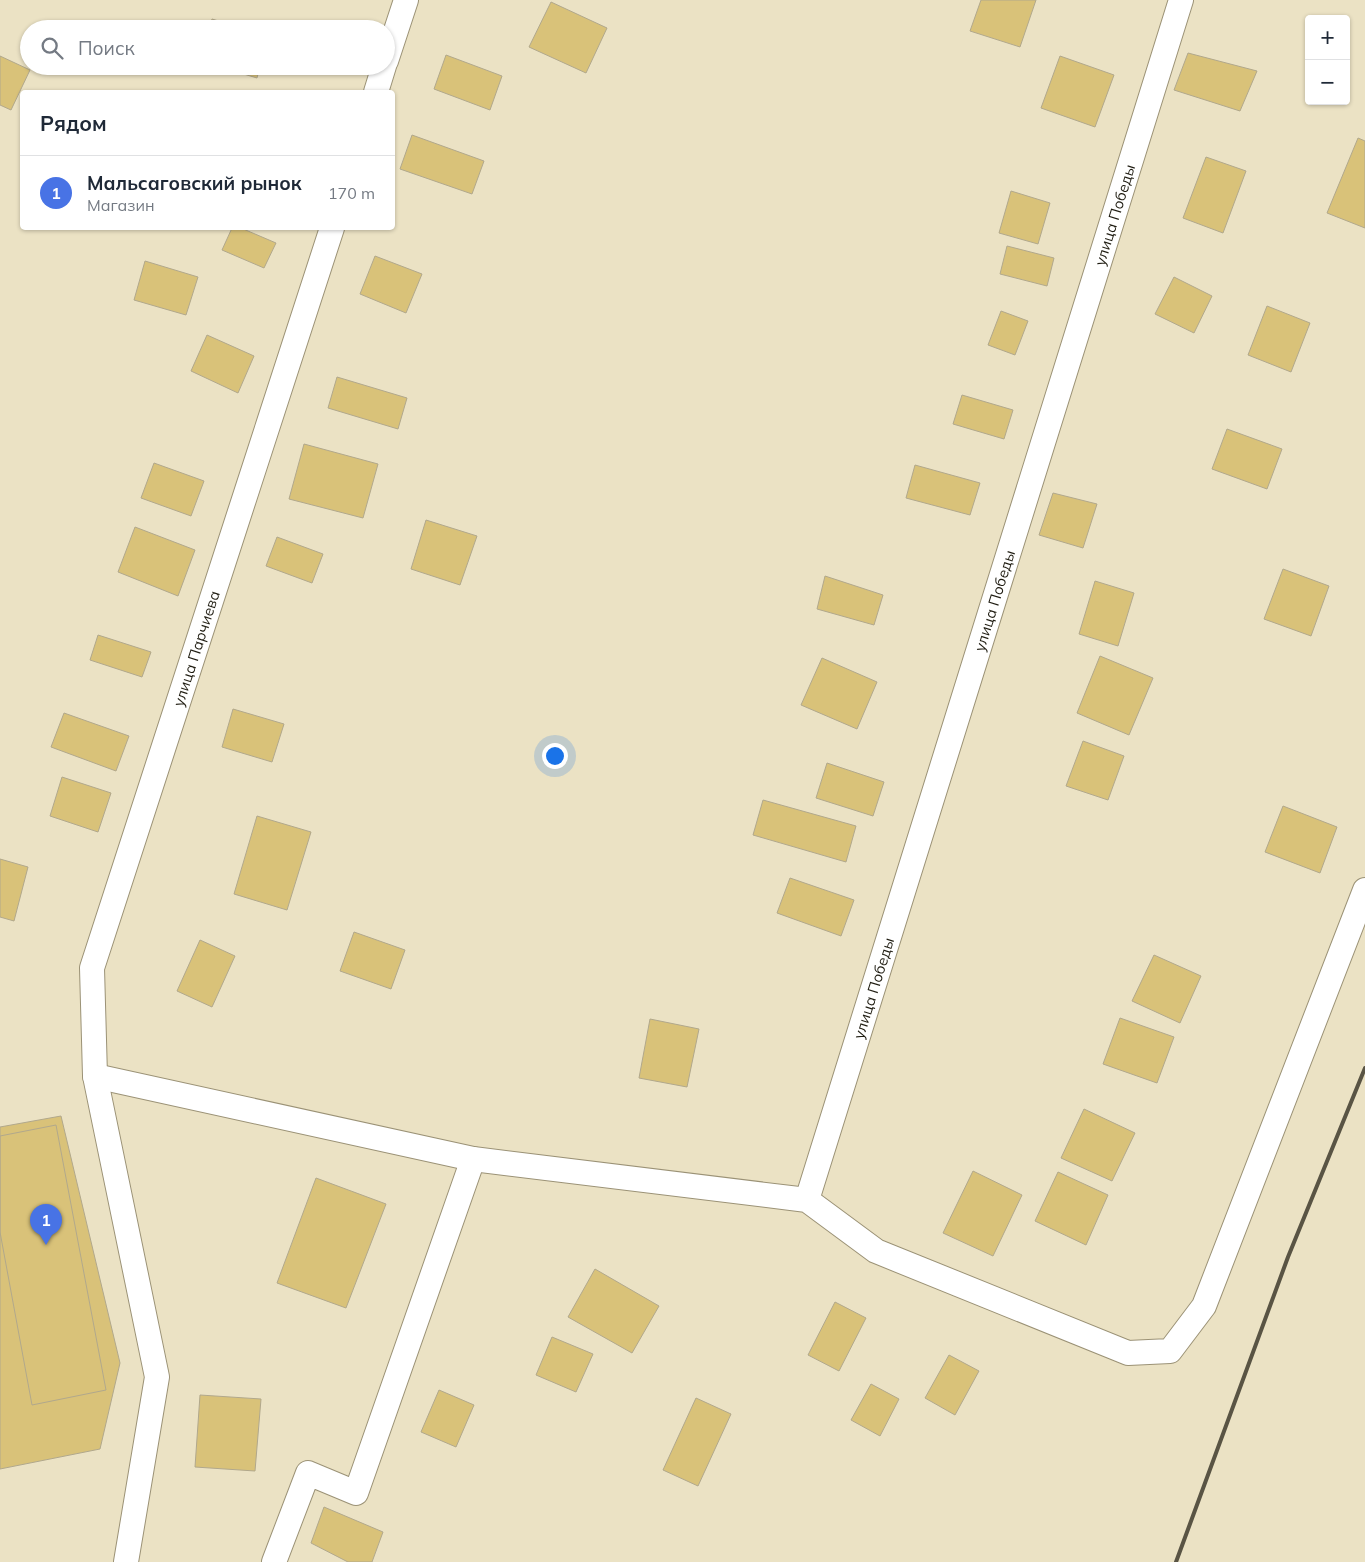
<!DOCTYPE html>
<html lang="ru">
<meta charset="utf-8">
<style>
:root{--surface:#fff;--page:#f2f2f3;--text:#1f2937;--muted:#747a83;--line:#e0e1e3;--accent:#4873e5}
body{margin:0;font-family:Mulish,sans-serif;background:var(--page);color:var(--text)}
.controls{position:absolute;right:15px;top:15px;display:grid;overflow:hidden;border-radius:5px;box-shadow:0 1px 4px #0004}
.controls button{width:45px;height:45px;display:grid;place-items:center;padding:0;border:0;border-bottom:1px solid var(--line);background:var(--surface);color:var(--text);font:25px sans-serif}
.you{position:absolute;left:554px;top:755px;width:18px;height:18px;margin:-12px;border:4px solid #fff;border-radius:50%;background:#1a73e8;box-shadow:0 0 0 8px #1a73e833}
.badge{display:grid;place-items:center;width:32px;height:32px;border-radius:50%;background:var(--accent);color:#fff;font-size:16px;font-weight:700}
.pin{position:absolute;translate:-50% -41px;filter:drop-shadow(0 1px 2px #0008)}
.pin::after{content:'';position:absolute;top:26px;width:18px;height:15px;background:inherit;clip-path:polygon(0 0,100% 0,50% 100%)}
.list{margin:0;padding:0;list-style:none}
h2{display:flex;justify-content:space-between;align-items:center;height:65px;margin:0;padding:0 20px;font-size:21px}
h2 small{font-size:16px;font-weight:400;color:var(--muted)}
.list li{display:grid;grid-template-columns:32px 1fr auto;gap:15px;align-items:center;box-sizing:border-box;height:75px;padding:0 20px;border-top:1px solid var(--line)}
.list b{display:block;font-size:19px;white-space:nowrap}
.list p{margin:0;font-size:16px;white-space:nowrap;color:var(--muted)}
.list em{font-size:16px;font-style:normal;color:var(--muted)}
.icon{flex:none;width:28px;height:28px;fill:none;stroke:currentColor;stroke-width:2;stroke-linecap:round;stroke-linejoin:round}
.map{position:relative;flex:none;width:1365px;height:1562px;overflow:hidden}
.search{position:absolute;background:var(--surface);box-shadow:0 1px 4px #0004;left:20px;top:20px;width:375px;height:55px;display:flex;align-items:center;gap:12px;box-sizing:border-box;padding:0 18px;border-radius:28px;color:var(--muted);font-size:19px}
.panel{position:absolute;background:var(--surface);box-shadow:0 1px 4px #0004;left:20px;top:90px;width:375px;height:140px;border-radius:5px}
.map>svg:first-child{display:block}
.building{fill:#d9c279;stroke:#b1a88c}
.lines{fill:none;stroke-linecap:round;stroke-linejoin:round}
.street-casing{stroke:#9b9276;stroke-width:26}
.street{stroke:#fff;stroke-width:24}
.rail{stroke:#595444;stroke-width:4}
.labels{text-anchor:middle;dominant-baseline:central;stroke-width:4.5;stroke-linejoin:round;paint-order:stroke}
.street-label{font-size:15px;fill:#1f1c11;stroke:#f9efd1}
</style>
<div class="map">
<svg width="1365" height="1562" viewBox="0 0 1365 1562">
<rect width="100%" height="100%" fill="#ebe2c4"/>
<!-- building -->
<path class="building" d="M981,0h55l-16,47 -50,-16z
M551,2l56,26 -21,45 -57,-26z
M212,19l33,10h-36z
M1188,53l69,18 -17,40 -66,-21z
M446,55l56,21 -12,34 -56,-21z
M0,56l30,14 -19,40 -11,-5z
M1060,56l54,19 -19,52 -54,-19z
M217,66h43l-3,12z
M412,135l72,26 -12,33 -72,-25z
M1358,138l7,3v87l-38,-15z
M1206,157l40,14 -23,62 -40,-15z
M1011,191l39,12 -12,41 -39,-11z
M232,228h9l35,15 -12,25 -42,-18z
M1007,246l47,12 -7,28 -47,-12z
M375,256l47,18 -16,39 -46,-19z
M145,261l53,16 -12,38 -52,-15z
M1174,277l38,19 -18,37 -39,-19z
M1267,306l43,17 -19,49 -43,-17z
M1001,311l27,10 -13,34 -27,-10z
M207,335l47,21 -16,37 -47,-22z
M337,377l70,21 -9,31 -70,-21z
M962,395l51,15 -9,29 -51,-15z
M1227,429l55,20 -15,40 -55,-20z
M304,444l74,20 -15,54 -74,-19z
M154,463l50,18 -13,35 -50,-18z
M915,465l65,18 -10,32 -64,-17z
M1053,493l44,11 -14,44 -44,-13z
M426,520l51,16 -17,49 -49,-16z
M135,527l60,23 -17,46 -60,-24z
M277,537l46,17 -11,29 -46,-17z
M1283,569l46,17 -18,50 -47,-17z
M825,576l58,19 -9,30 -57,-16z
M1095,581l39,12 -16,53 -39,-12z
M98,635l53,17 -9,25 -52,-17z
M1100,656l53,22 -24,57 -52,-22z
M822,658l55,24 -20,47 -56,-24z
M233,709l51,15 -12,38 -50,-15z
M64,713l65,23 -13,35 -65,-24z
M1083,741l41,15 -16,44 -42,-14z
M827,763l57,19 -11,34 -57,-18z
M62,777l49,16 -13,39 -48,-16z
M763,800l93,26 -10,36 -93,-27z
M1283,806l54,21 -17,46 -55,-21z
M257,816l54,16 -24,78 -53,-16z
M0,859l28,8 -14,54 -14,-4z
M790,878l64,22 -13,36 -64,-23z
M354,932l51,18 -14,39 -51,-18z
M200,940l35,16 -23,51 -35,-16z
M1154,955l47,21 -21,47 -48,-22z
M1120,1018l54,19 -17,46 -54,-19z
M650,1019l49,10 -12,58 -48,-9z
M1084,1109l51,24 -23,48 -51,-23z
M61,1116l59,247 -20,86 -100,20v-342z
M56,1125l50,265 -74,15 -32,-173v-96z
M973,1171l49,24 -29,61 -50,-23z
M1058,1172l50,23 -22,50 -51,-24z
M316,1178l70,26 -40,104 -69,-25z
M595,1269l64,37 -27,47 -64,-36z
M835,1302l31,16 -27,53 -31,-16z
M552,1337l41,17 -17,38 -40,-17z
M949,1355l30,16 -24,44 -30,-17z
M871,1384l28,15 -19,37 -29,-16z
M439,1390l35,15 -18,42 -35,-15z
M200,1395l61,4 -6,72 -60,-4z
M696,1398l35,16 -33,72 -35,-16z
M324,1507l59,25 -11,30h-24l-37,-19z"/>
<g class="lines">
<!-- street casing -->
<g class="street-casing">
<g id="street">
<path d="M386,61l20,-61"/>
<path d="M376,92l8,-26"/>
<path d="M95,1076l378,83 334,41 69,51 252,102 42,-2 34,-45 161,-416"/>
<path id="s1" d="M807,1200l374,-1200"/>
<path id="s2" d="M126,1562l31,-185 -62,-301 -3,-108 240,-740"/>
<path d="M274,1562l34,-89 48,20 117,-334"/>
</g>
</g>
<!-- street -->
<use href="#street" class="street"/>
<!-- rail -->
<path class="rail" d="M1176,1562l112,-305 77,-189"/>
</g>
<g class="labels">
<!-- street labels -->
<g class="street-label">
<text stroke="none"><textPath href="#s1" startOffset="1032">улица Победы</textPath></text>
<text stroke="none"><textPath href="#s1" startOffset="628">улица Победы</textPath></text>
<text stroke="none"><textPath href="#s2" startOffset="939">улица Парчиева</textPath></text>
<text stroke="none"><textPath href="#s1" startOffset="222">улица Победы</textPath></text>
</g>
</g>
</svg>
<div class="controls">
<button>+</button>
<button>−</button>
</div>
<div class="you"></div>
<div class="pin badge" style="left:46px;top:1245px">1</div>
<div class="search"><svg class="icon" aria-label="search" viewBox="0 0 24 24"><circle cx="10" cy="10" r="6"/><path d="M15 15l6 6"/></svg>Поиск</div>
<section class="panel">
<h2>Рядом<small></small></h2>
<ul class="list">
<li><span class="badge">1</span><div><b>Мальсаговский рынок</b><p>Магазин</p></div><em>170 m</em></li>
</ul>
</section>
</div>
